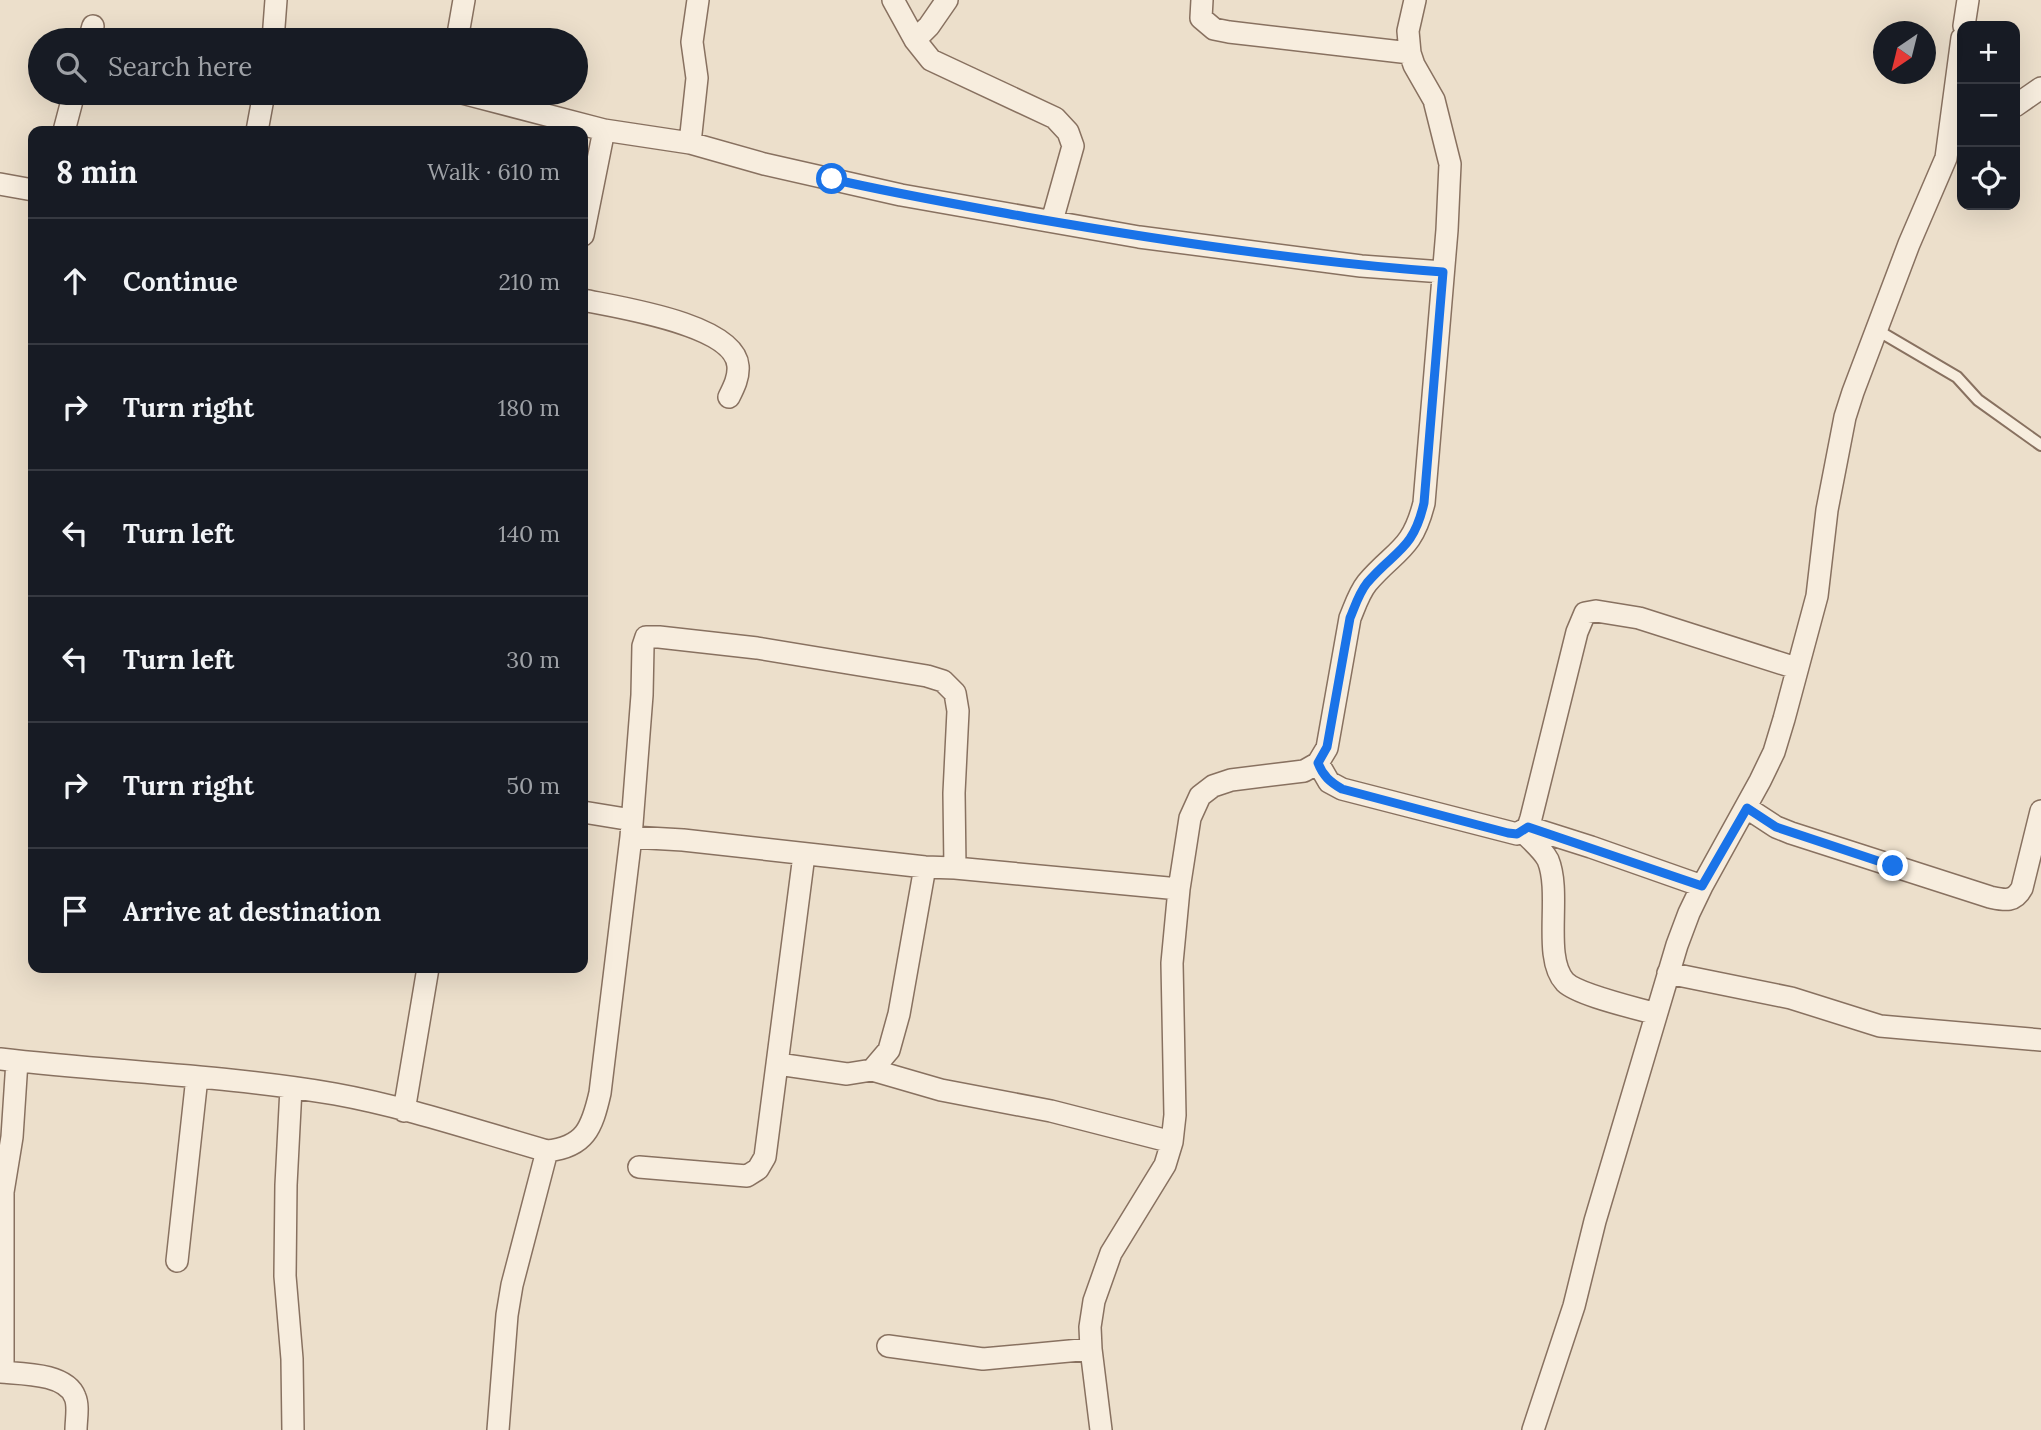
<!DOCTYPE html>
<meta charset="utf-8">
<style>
:root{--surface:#171b24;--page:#20242c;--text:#f1f3f6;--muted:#9ea1a6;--line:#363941}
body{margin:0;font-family:Lora,serif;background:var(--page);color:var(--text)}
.controls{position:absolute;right:21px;top:21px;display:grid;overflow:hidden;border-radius:14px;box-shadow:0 7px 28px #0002}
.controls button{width:63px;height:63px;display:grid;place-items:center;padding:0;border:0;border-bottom:2px solid var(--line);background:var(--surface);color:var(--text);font:35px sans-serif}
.compass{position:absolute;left:1873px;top:21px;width:63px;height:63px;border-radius:50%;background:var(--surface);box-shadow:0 7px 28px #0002;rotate:215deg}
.stop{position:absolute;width:21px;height:21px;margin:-16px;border:5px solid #1a73e8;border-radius:50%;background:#fff}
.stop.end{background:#1a73e8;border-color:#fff;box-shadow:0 2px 7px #0008}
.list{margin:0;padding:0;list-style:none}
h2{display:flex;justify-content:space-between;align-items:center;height:91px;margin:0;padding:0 28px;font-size:30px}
h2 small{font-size:23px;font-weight:400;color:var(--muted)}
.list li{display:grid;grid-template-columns:46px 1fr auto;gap:21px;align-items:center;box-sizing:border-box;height:126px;padding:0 28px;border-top:2px solid var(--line)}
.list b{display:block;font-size:26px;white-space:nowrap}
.list em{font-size:23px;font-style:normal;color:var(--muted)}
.icon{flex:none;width:38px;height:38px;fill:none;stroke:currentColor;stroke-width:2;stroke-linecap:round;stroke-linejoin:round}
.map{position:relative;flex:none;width:2041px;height:1430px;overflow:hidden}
.search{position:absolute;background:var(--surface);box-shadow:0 7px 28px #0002;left:28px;top:28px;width:560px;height:77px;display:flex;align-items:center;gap:18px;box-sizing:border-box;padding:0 24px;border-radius:38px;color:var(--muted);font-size:26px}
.panel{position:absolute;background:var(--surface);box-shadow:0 7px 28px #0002;left:28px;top:126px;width:560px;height:847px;border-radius:14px}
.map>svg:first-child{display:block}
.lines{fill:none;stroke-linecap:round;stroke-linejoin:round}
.service-casing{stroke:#887160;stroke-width:14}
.minor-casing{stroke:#887160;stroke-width:24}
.service{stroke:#f7edde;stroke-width:10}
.minor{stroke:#f7edde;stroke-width:21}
.route{stroke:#1a73e8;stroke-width:9}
</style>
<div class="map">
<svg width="2041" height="1430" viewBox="0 0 2041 1430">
<rect width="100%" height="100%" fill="#ecdfcb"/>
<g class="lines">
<!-- service casing -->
<g class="service-casing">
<path id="service" d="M1877,330l80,47 21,23 63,45"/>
</g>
<!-- minor casing -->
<g class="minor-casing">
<path id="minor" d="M893,0l22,40 16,20 124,58 13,14 5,14 -21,75
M1202,0l-1,18 13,11 15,3 181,21
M1964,26l4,-26
M89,40l4,-14
M273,40l3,-40
M457,40l7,-40
M915,40l14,-14 18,-26
M462,93l142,37 86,13 74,21 137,31 238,42 222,29 82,6
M2015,106l26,-18
M64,131l10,-38
M257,131l7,-38
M690,143l7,-65 -5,-36 6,-42
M0,184l33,6
M583,235l21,-105
M583,300c33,7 152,24 155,66 1,11 -4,21 -9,31
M1318,763l11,19 13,7 175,45 11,-7 3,-9 46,-186 8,-19 11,-2 43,7 157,50
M1747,808l29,19 15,6 199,64c14,3 24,6 32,-9l19,-77
M583,812l49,8
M1528,827l63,20 111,39
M1523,832c8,8 20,18 25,28 14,34 -6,97 17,122 13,13 71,26 91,32
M631,837l11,-142 1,-49 3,-9h13l98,11 170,28 16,5 12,12 3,18 -4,82 1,75
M1668,973l123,25 89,28 161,14
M0,1059c111,13 224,16 335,35 72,13 142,37 212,57 38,-4 45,-23 53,-58l31,-256 52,3 242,27 30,1 224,21
M778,1064l69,10 25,-4 17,-20 10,-36 26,-147
M872,1070l69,20 110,21 121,31
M291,1088l-5,97 -1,91 7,83 1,71
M404,1111l24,-143
M639,1167l108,9 11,-7 7,-12 39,-302
M177,1261l20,-184
M888,1346l95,13 108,-10
M0,1372c22,2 66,1 75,25 4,9 1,23 1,33
M3,1372v-180l9,-55 5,-76
M498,1430l9,-115 5,-30 35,-134
M1101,1430l-10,-81 -1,-22 4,-26 17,-48 54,-88 7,-23 3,-27 -3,-152 7,-74 11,-71 10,-22 13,-10 18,-6 73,-9 14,-8 9,-15 23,-130c5,-12 9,-25 17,-35 28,-33 45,-32 57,-80l23,-273 3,-66 -16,-64 -20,-35 -4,-12 -2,-22 7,-31
M1533,1430l41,-124 21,-85 82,-276 12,-32 13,-27 58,-105 14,-29 10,-33 33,-123 10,-86 18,-93 8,-25 56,-148 37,-86 16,-120"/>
</g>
<!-- service -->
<use href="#service" class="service"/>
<!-- minor -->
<use href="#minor" class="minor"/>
</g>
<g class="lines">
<!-- route -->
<path class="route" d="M832,179c65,15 129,26 194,38 138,24 277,45 417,55l-19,231c-11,48 -29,47 -57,80 -8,10 -12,23 -17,35l-23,129 -9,16c5,13 12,19 24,26l166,44 9,1 11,-7 174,59 45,-78 29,19 117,39"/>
</g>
</svg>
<div class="controls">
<button>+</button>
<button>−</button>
<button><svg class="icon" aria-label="locate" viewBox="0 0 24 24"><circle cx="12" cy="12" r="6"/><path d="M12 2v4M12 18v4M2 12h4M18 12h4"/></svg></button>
</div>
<svg class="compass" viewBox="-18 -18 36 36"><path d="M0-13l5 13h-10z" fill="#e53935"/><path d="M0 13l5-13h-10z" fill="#9ea1a6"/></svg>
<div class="stop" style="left:832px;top:179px"></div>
<div class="stop end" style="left:1893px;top:866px"></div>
<div class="search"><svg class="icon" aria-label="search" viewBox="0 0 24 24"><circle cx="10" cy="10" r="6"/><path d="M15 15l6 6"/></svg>Search here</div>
<section class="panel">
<h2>8 min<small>Walk · 610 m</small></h2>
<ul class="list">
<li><svg class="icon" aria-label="ahead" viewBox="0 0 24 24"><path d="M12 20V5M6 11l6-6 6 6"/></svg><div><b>Continue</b></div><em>210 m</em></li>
<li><svg class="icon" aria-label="right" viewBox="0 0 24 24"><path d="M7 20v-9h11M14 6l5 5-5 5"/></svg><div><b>Turn right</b></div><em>180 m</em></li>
<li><svg class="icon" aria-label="left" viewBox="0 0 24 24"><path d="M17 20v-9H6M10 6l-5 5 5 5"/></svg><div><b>Turn left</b></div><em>140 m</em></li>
<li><svg class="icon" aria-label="left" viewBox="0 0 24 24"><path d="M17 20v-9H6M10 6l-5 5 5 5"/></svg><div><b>Turn left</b></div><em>30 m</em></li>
<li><svg class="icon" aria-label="right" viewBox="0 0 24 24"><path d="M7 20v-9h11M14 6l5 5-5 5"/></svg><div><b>Turn right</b></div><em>50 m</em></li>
<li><svg class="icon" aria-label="arrive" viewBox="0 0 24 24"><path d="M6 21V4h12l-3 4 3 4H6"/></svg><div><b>Arrive at destination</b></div></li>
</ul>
</section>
</div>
